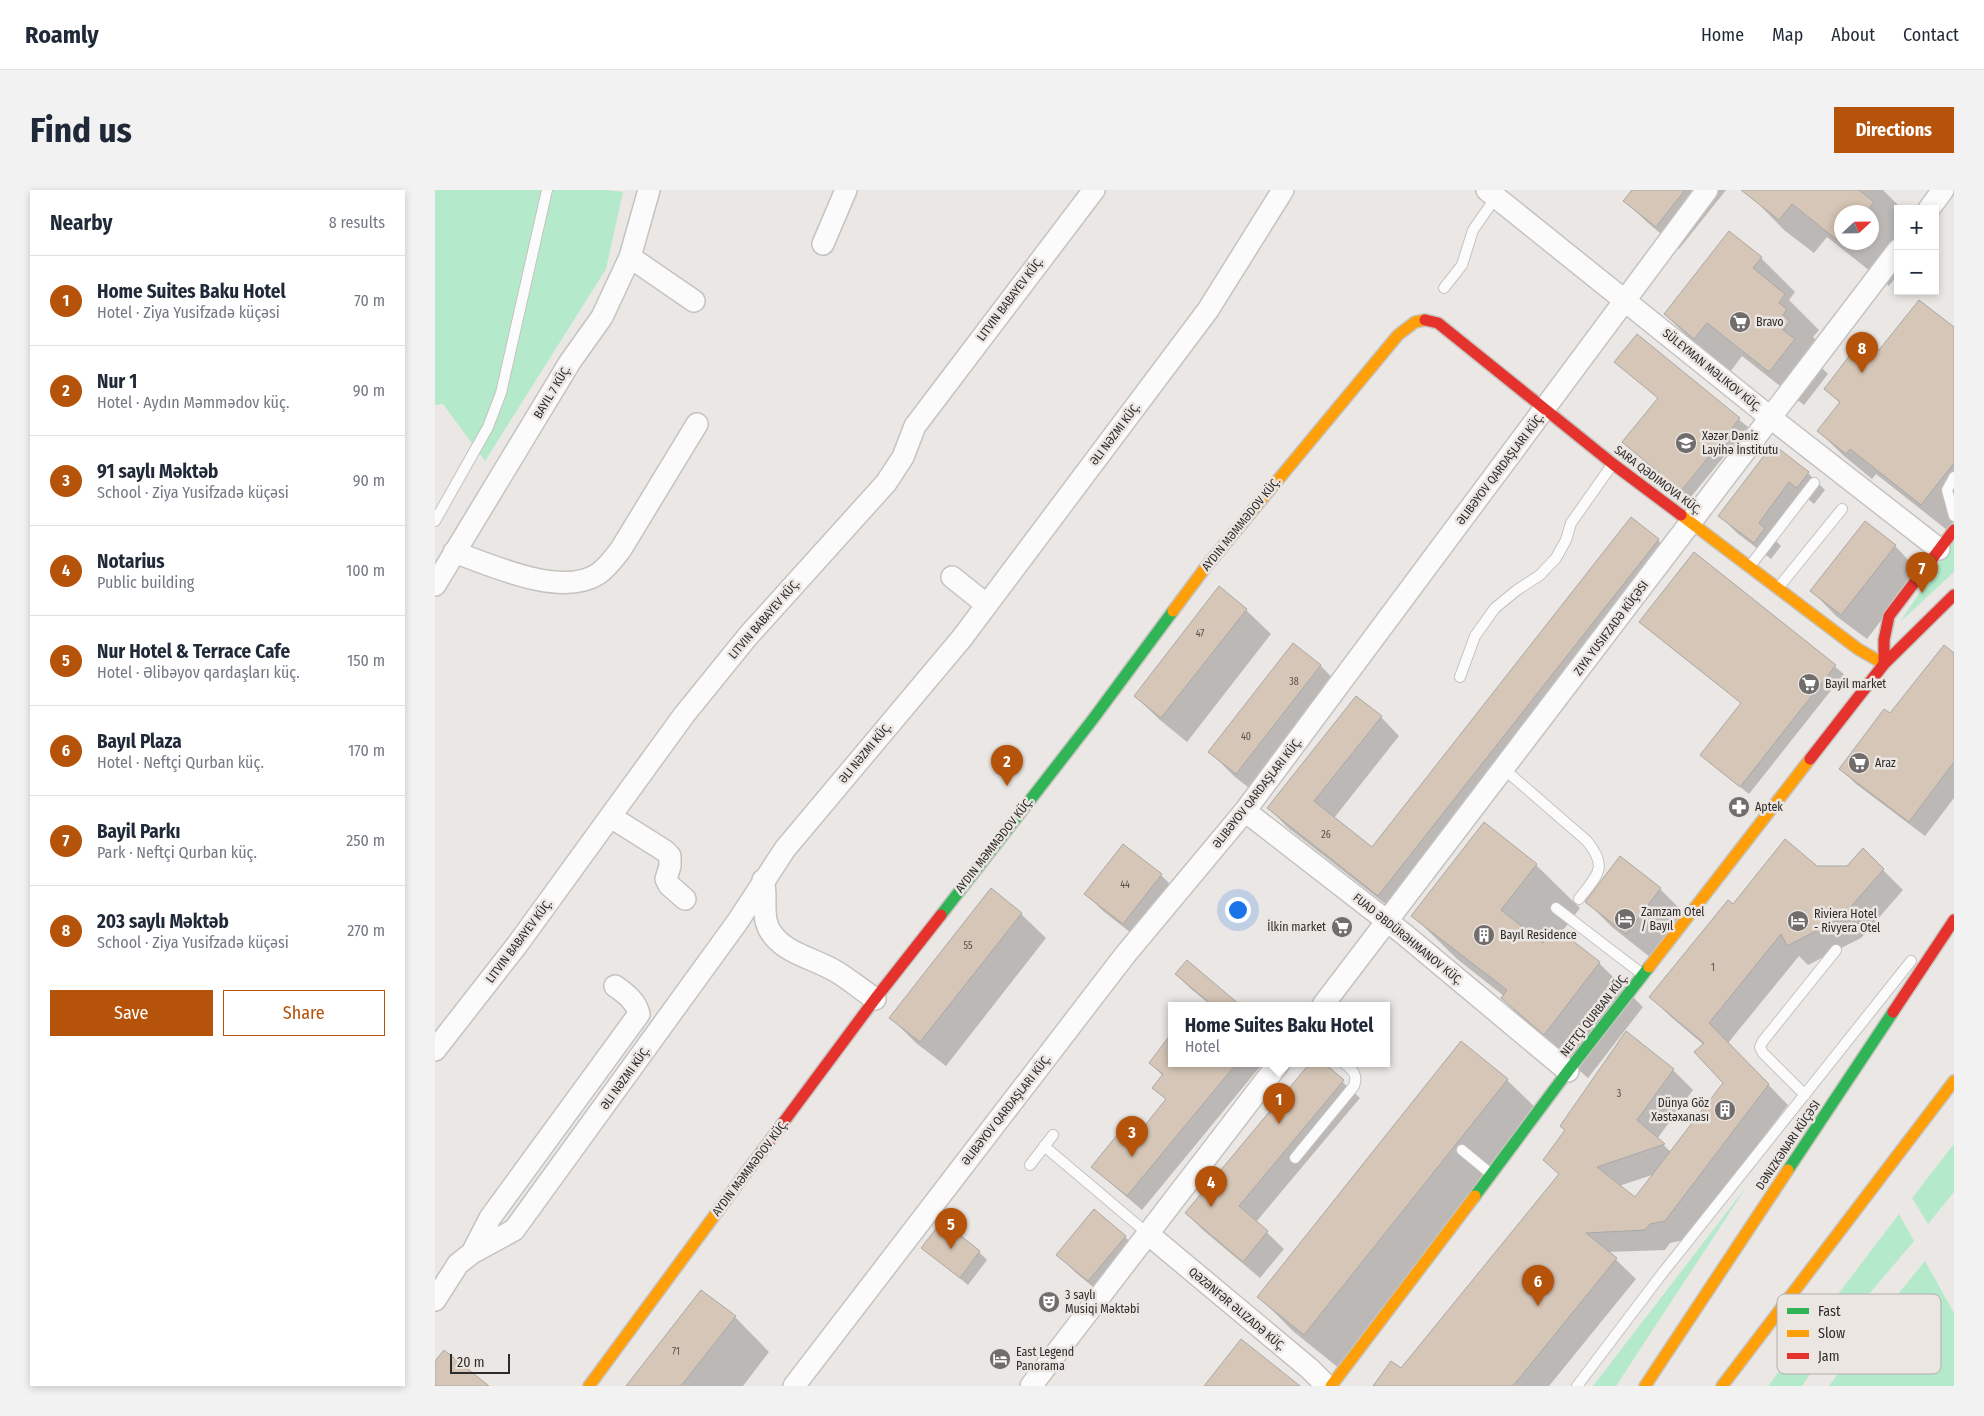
<!DOCTYPE html>
<meta charset="utf-8">
<style>
:root{--surface:#fff;--page:#f2f2f3;--text:#1f2937;--muted:#747a83;--line:#e0e1e3;--accent:#b45309}
body{margin:0;font-family:"Fira Sans Condensed",sans-serif;background:var(--page);color:var(--text)}
.controls{position:absolute;right:15px;top:15px;display:grid;overflow:hidden;border-radius:0px;box-shadow:0 2px 8px #0003}
.controls button{width:45px;height:45px;display:grid;place-items:center;padding:0;border:0;border-bottom:1px solid var(--line);background:var(--surface);color:var(--text);font:25px sans-serif}
.compass{position:absolute;left:1399px;top:15px;width:45px;height:45px;border-radius:50%;background:var(--surface);box-shadow:0 2px 8px #0003;rotate:68deg}
.scale{position:absolute;left:15px;bottom:12px;width:60px;box-sizing:border-box;padding-left:5px;border:2px solid #2e2c2b;border-top:0;font-size:14px;line-height:18px;white-space:nowrap;color:#2e2c2b;-webkit-text-stroke:4px #ece6e2;paint-order:stroke}
.you{position:absolute;left:802px;top:719px;width:18px;height:18px;margin:-12px;border:4px solid #fff;border-radius:50%;background:#1a73e8;box-shadow:0 0 0 8px #1a73e833}
.badge{display:grid;place-items:center;width:32px;height:32px;border-radius:50%;background:var(--accent);color:#fff;font-size:16px;font-weight:700}
.pin{position:absolute;translate:-50% -41px;filter:drop-shadow(0 1px 2px #0008)}
.pin::after{content:'';position:absolute;top:26px;width:18px;height:15px;background:inherit;clip-path:polygon(0 0,100% 0,50% 100%)}
.popup{position:absolute;left:733px;top:812px;width:222px;height:65px;box-sizing:border-box;display:grid;place-content:center;border-radius:0px;background:var(--surface);filter:drop-shadow(0 1px 4px #0005);font-size:16px;white-space:nowrap;color:var(--muted)}
.popup b{font-size:19px;color:var(--text)}
.popup::after{content:'';position:absolute;left:50%;top:100%;margin-left:-10px;border:10px solid transparent;border-top-color:var(--surface)}
.list{margin:0;padding:0;list-style:none}
h2{display:flex;justify-content:space-between;align-items:center;height:65px;margin:0;padding:0 20px;font-size:21px}
h2 small{font-size:16px;font-weight:400;color:var(--muted)}
.list li{display:grid;grid-template-columns:32px 1fr auto;gap:15px;align-items:center;box-sizing:border-box;height:90px;padding:0 20px;border-top:1px solid var(--line)}
.list b{display:block;font-size:19px;white-space:nowrap}
.list p{margin:0;font-size:16px;white-space:nowrap;color:var(--muted)}
.list em{font-size:16px;font-style:normal;color:var(--muted)}
.actions{display:flex;gap:10px;padding:15px 20px}
.actions a{flex:1;padding:11px 0;border:1px solid var(--accent);border-radius:0px;text-align:center;font-size:18px;color:var(--accent)}
.actions .main{background:var(--accent);color:#fff}
.map{position:relative;flex:none;width:1519px;height:1196px;overflow:hidden;border-radius:0px}
header{display:flex;align-items:center;gap:30px;box-sizing:border-box;height:70px;padding:0 25px;background:var(--surface);border-bottom:1px solid var(--line)}
header strong{font-size:24px}
nav{display:flex;gap:28px;margin-inline-start:auto;font-size:18px}
.intro{display:flex;align-items:center;justify-content:space-between;box-sizing:border-box;height:120px;padding:0 30px}
h1{margin:0;font-size:35px}
.button{padding:12px 22px;border-radius:0px;background:var(--accent);color:#fff;font-size:18px;font-weight:700}
main{display:flex;gap:30px;padding:0 30px}
aside{flex:1;background:var(--surface);border-radius:0px;box-shadow:0 2px 8px #0003}
.map>svg:first-child{display:block}
.green{fill:#b4eacb}
.shadow{fill:#0003;fill-rule:evenodd}
.building{fill:#d6c6b7;stroke:#aaa8a6}
.lines{fill:none;stroke-linecap:round;stroke-linejoin:round}
.lane-casing{stroke:#c5c3c0;stroke-width:12}
.street-casing{stroke:#c5c3c0;stroke-width:24}
.fast-casing{stroke:#c5c3c0;stroke-width:14}
.slow-casing{stroke:#c5c3c0;stroke-width:14}
.jam-casing{stroke:#c5c3c0;stroke-width:14}
.lane{stroke:#fcfbfb;stroke-width:10}
.street{stroke:#fcfbfb;stroke-width:21}
.fast{stroke:#30b455;stroke-width:11}
.slow{stroke:#ff9f0a;stroke-width:11}
.jam{stroke:#e5322d;stroke-width:11}
.labels{text-anchor:middle;dominant-baseline:central;stroke-width:5;stroke-linejoin:round;paint-order:stroke}
.number-label{font-size:10px;fill:#58524e}
.street-label{font-size:12px;fill:#2e2c2b;stroke:#ece6e2}
.poi-label{font-size:12px;fill:#2e2c2b;stroke:#ece6e2;text-anchor:start}
.key{fill:#ece6e2;stroke:#b3aeab;stroke-width:1}
.key-label{font-size:14px;fill:#2e2c2b}
</style>
<header>
<strong>Roamly</strong>
<nav><a>Home</a><a>Map</a><a>About</a><a>Contact</a></nav>
</header>
<div class="intro"><h1>Find us</h1><a class="button">Directions</a></div>
<main>
<aside>
<h2>Nearby<small>8 results</small></h2>
<ul class="list">
<li><span class="badge">1</span><div><b>Home Suites Baku Hotel</b><p>Hotel · Ziya Yusifzadə küçəsi</p></div><em>70 m</em></li>
<li><span class="badge">2</span><div><b>Nur 1</b><p>Hotel · Aydın Məmmədov küç.</p></div><em>90 m</em></li>
<li><span class="badge">3</span><div><b>91 saylı Məktəb</b><p>School · Ziya Yusifzadə küçəsi</p></div><em>90 m</em></li>
<li><span class="badge">4</span><div><b>Notarius</b><p>Public building</p></div><em>100 m</em></li>
<li><span class="badge">5</span><div><b>Nur Hotel &amp; Terrace Cafe</b><p>Hotel · Əlibəyov qardaşları küç.</p></div><em>150 m</em></li>
<li><span class="badge">6</span><div><b>Bayıl Plaza</b><p>Hotel · Neftçi Qurban küç.</p></div><em>170 m</em></li>
<li><span class="badge">7</span><div><b>Bayil Parkı</b><p>Park · Neftçi Qurban küç.</p></div><em>250 m</em></li>
<li><span class="badge">8</span><div><b>203 saylı Məktəb</b><p>School · Ziya Yusifzadə küçəsi</p></div><em>270 m</em></li>
</ul>
<div class="actions"><a class="main">Save</a><a>Share</a></div>
</aside>
<div class="map">
<svg width="1519" height="1196" viewBox="0 0 1519 1196">
<rect width="100%" height="100%" fill="#eae7e4"/>
<!-- green -->
<path class="green" d="M0,0h171l17,2 -17,77 -121,192 -42,-57 -8,1z
M1519,351v31l-54,50z
M1519,954v48l-26,32 -16,-26z
M1312,996l-131,200h-23z
M1464,1024l15,27 -66,78 -46,67h-34z
M1490,1071l29,52v73h-125l52,-71z"/>
<!-- shadow -->
<path class="shadow" d="M1198,0h93l-47,59 -31,-26 -23,-22z
M1319,0h129l19,19h-4v65l-9,12 -62,-49 -13,16 -30,-23 -34,-35zM1406,22h30v30h-30z
M1326,68l34,34 -6,8 30,30 -6,7 8,8 -3,19 10,10 -24,31 -62,-49 -12,16 -30,-23 -35,-35z
M1519,140v191l-7,9 -71,-56 -4,5 -28,-23 -26,-25 22,-28 -15,-14 54,-37z
M1202,146l111,91 -58,71 -67,-56 36,-43 -43,-37z
M1338,256l35,27 17,17 -11,14 -7,-6 -32,42 6,6 -10,13 -34,-26 -17,-17z
M1223,350l18,19 -279,354 -110,-86 -18,-19 112,-91 18,19 -65,82 38,30z
M1460,356l24,25 -52,68 -31,-23 -24,-25z
M1259,364l150,120 -95,120 -39,-31 32,-59z
M811,420l25,24 -84,108 -27,-22 -25,-24z
M858,455l28,21 24,25 -83,107 -27,-21 -25,-25z
M1519,465v143l-29,38 -69,-52 -15,-15 49,-54z
M1049,634l52,41 44,43 -19,25 38,30 44,44 -55,71 -42,-36 -44,-44 2,-2 -47,-37 -44,-43z
M1428,660l40,40 -42,48 -53,27 -9,-9 -71,87 60,62 -103,135 -15,3 -5,7 -57,2 28,27 -87,107h-175l27,-17 159,-194 -15,-15 21,-29 61,-99 46,38 20,20 -36,49 14,13 53,-69 -20,-38 -33,-28 -20,-20 82,-91 84,-39h31zM1220,984l-20,25 -16,-13z
M1186,668l39,31 25,25 -34,44 -39,-31 -25,-25z
M726,685l17,17 -38,48 -37,-29 -17,-17z
M586,724l25,24 -100,128 -30,-23 -25,-25z
M752,772l51,43h-27l-20,-16 -15,-15z
M730,855l6,5v13h92l-121,147 -34,-29 -15,-14 41,-27 33,-40 -13,-12 9,-12 -13,-13z
M876,873h11l38,35 -104,124 28,27 -24,29 -57,-48 -17,-17z
M1072,890l36,35 -203,254 -46,-37 -35,-35z
M690,1047l17,16 -37,44 -30,-25 -17,-17z
M488,1058l56,4 8,8 -19,25z
M300,1127l34,35 -26,34h-115z"/>
<!-- building -->
<path class="building" d="M1197,0h53l-29,37 -33,-26z
M1306,0h118l15,12 -8,10h-25v31l-49,-39 -13,16z
M1294,41l33,26 -9,11 32,26 -6,9 8,6 -4,6 7,6 -7,9 12,9 -26,33 -62,-49 -13,16 -30,-25z
M1484,110l35,27v136l-33,42 -71,-56 -4,5 -29,-23 23,-29 -16,-13 39,-51 16,12z
M1202,144l103,84 -59,73 -59,-49 36,-44 -44,-36z
M1338,254l36,28 -12,16 -8,-6 -30,41 6,5 -11,15 -36,-27z
M1196,327l28,22 -281,357 -111,-88 89,-112 26,20 -68,85 58,46z
M1430,331l31,24 -55,70 -31,-24z
M1259,362l142,113 -96,122 -40,-32 41,-52 -102,-81z
M784,396l28,23 -86,109 -27,-22z
M858,453l28,22 -85,109 -28,-22z
M1509,455l10,8v109l-45,60 -70,-53 45,-60 6,4z
M1049,632l53,42 -36,46 42,33 12,-16 45,35 -56,73 -43,-37 6,-8 -96,-74z
M1350,649l32,27h30l16,-18 21,21 -43,49 -54,28 -6,-12 -72,89 60,61 -104,137 -15,3 -5,6 -59,3 31,25 -104,128h-140l18,-25 10,7 158,-194 -16,-14 22,-30 -5,-4 66,-95 48,38 -37,51 28,24 -68,23 38,30 88,-114 -29,-31 10,-9 -55,-46 79,-97 5,4z
M688,654l39,30 -39,50 -39,-30z
M1185,666l41,32 -35,46 -41,-32z
M556,698l31,25 -102,129 -31,-24z
M752,770l53,45h-28l-37,-31z
M736,844v29h66l-110,133 -36,-29 31,-38 12,10 32,-40 -14,-11 11,-14 -14,-11z
M1026,851l47,38 -204,256 -47,-38z
M875,873h14l20,17 -105,126 29,25 -25,31 -58,-49z
M659,1019l32,27 -38,45 -32,-26z
M507,1031l38,30 -20,27 -39,-30z
M266,1100l35,26 -55,70h-55z
M806,1149l59,47h-96z
M9,1160l45,36h-54v-25z"/>
<g class="lines">
<!-- lane casing -->
<g class="lane-casing">
<path id="lane" d="M1009,98l18,-23 11,-35 23,-33
M1519,287l-7,13 7,26
M0,331l53,-94 13,-34 46,-203
M1315,376l64,-83
M1343,398l64,-79
M1025,487l15,-41 20,-28 22,-18 23,-15 16,-17 10,-18 5,-17 41,-58
M1069,579l83,72c22,27 10,34 -8,58
M1121,718l86,66
M1370,905l-42,-42 -3,-6 3,-6 73,-91
M609,956l103,87
M1027,960l29,24
M860,968l59,-72c4,-11 -1,-16 -10,-23
M595,975l23,-30
M1142,1196l84,-111 250,-314"/>
</g>
<!-- street casing -->
<g class="street-casing">
<path id="street" d="M1052,0l284,228 168,131
M1494,19l14,-19
M388,54l23,-54
M195,67l64,44
M19,362c37,13 107,46 144,22 9,-6 16,-16 23,-25l76,-125
M517,387l35,28
M0,395l135,-223 32,-45 28,-60 19,-67
M810,621l160,124 163,136
M176,627l54,34 5,5v10l-4,13 3,6 16,14
M328,690c5,16 -2,34 6,49 13,25 46,29 68,43 13,8 25,18 38,27
M888,815l575,-755
M0,860l82,-105 167,-230 64,-79 138,-153 17,-26 12,-31 179,-236
M712,1043l163,136 17,17
M37,1063l18,-35 149,-204c-3,-13 -13,-20 -24,-28
M0,1110l23,-36 14,-11 42,-23 224,-309 47,-72 177,-211 246,-328 75,-120
M359,1196l331,-431 120,-144 462,-621
M596,1196l248,-323"/>
</g>
<!-- fast casing -->
<g class="fast-casing">
<path id="fast" d="M506,725l152,-196 80,-108
M1353,980l105,-158
M1040,1006l93,-125 81,-104"/>
</g>
<!-- slow casing -->
<g class="slow-casing">
<path id="slow" d="M1246,325l177,134 26,15
M738,421l32,-43 193,-233 17,-13 10,-2
M1214,777l161,-208
M154,1196l156,-212
M896,1196l144,-190
M1210,1196l143,-216
M1287,1196l232,-305"/>
</g>
<!-- jam casing -->
<g class="jam-casing">
<path id="jam" d="M990,130l13,3 175,141 68,51
M1449,474v-24l5,-24 65,-86
M1375,569l74,-95 70,-69
M1458,822l61,-92
M310,984l130,-175 66,-84"/>
</g>
<!-- lane -->
<use href="#lane" class="lane"/>
<!-- street -->
<use href="#street" class="street"/>
<!-- fast -->
<use href="#fast" class="fast"/>
<!-- slow -->
<use href="#slow" class="slow"/>
<!-- jam -->
<use href="#jam" class="jam"/>
</g>
<!-- icons -->
<defs>
<g id="supermarket-disc" transform="scale(1.125)"><circle r="9.5" fill="#706d6c" stroke="#ece6e2"/><path d="M-6-5.5h2.5l.6 2H6L4.5 2H-2.5L-4.4-4H-6ZM-1.5 3.2a1.3 1.3 0 1 0 .1 0ZM3 3.2a1.3 1.3 0 1 0 .1 0Z" fill="#fff"/></g>
<g id="university-disc" transform="scale(1.125)"><circle r="9.5" fill="#706d6c" stroke="#ece6e2"/><path d="M0-5L7-2L0 1L-7-2ZM-4 1L0 2.5L4 1V4Q0 6-4 4Z" fill="#fff"/></g>
<g id="pharmacy-disc" transform="scale(1.125)"><circle r="9.5" fill="#706d6c" stroke="#ece6e2"/><path d="M-2-6h4v4h4v4h-4v4h-4v-4h-4v-4h4Z" fill="#fff"/></g>
<g id="hotel-disc" transform="scale(1.125)"><circle r="9.5" fill="#706d6c" stroke="#ece6e2"/><path d="M-6-4.5h1.5V1H6V5H4.5V3h-9V5H-6ZM-4 0a1.8 1.8 0 1 1 3.6 0ZM.5 0V-2.5h3Q6-2.5 6 0Z" fill="#fff"/></g>
<g id="building-disc" transform="scale(1.125)"><circle r="9.5" fill="#706d6c" stroke="#ece6e2"/><path d="M-4-6H4V6H1V3H-1V6H-4ZM-2.5-4.3h1.7v1.8h-1.7ZM.8-4.3h1.7v1.8H.8ZM-2.5-1h1.7V.8h-1.7ZM.8-1h1.7V.8H.8Z" fill="#fff"/></g>
<g id="theatre-disc" transform="scale(1.125)"><circle r="9.5" fill="#706d6c" stroke="#ece6e2"/><path d="M-5-5.5Q0-4 5-5.5V0Q5 5 0 6Q-5 5-5 0ZM-3.3-2.5H-1v1.5H-3.3ZM1-2.5H3.3v1.5H1ZM-2.8 1Q0 5.5 2.8 1Z" fill="#fff"/></g>
</defs>
<g fill-rule="evenodd">
<use href="#supermarket-disc" x="1305" y="132"/>
<use href="#university-disc" x="1251" y="253"/>
<use href="#supermarket-disc" x="1374" y="494"/>
<use href="#supermarket-disc" x="1424" y="573"/>
<use href="#pharmacy-disc" x="1304" y="617"/>
<use href="#hotel-disc" x="1190" y="729"/>
<use href="#hotel-disc" x="1363" y="731"/>
<use href="#supermarket-disc" x="907" y="737"/>
<use href="#building-disc" x="1049" y="745"/>
<use href="#building-disc" x="1290" y="920"/>
<use href="#theatre-disc" x="614" y="1112"/>
<use href="#hotel-disc" x="565" y="1169"/>
</g>
<g class="labels">
<!-- number labels -->
<g class="number-label">
<text x="765" y="444">47</text>
<text x="859" y="492">38</text>
<text x="811" y="547">40</text>
<text x="891" y="645">26</text>
<text x="690" y="695">44</text>
<text x="533" y="756">55</text>
<text x="1278" y="778">1</text>
<text x="1184" y="904">3</text>
<text x="241" y="1162">71</text>
</g>
<!-- street labels -->
<g class="street-label">
<text transform="translate(575 109) rotate(-53)">LITVIN BABAYEV KÜÇ.</text>
<text transform="translate(1277 180) rotate(39)">SÜLEYMAN MƏLIKOV KÜÇ.</text>
<text transform="translate(117 202) rotate(-59)">BAYIL 7 KÜÇ.</text>
<text transform="translate(680 244) rotate(-53)">ƏLI NƏZMI KÜÇ.</text>
<text transform="translate(1065 279) rotate(-53)">ƏLIBƏYOV QARDAŞLARI KÜÇ.</text>
<text transform="translate(1223 290) rotate(37)">SARA QƏDIMOVA KÜÇ.</text>
<text transform="translate(806 334) rotate(-51)">AYDIN MƏMMƏDOV KÜÇ.</text>
<text transform="translate(329 429) rotate(-49)">LITVIN BABAYEV KÜÇ.</text>
<text transform="translate(1176 438) rotate(-53)">ZIYA YUSIFZADƏ KÜÇƏSI</text>
<text transform="translate(430 563) rotate(-50)">ƏLI NƏZMI KÜÇ.</text>
<text transform="translate(822 603) rotate(-52)">ƏLIBƏYOV QARDAŞLARI KÜÇ.</text>
<text transform="translate(559 655) rotate(-52)">AYDIN MƏMMƏDOV KÜÇ.</text>
<text transform="translate(973 749) rotate(39)">FUAD ƏBDÜRƏHMANOV KÜÇ.</text>
<text transform="translate(84 751) rotate(-53)">LITVIN BABAYEV KÜÇ.</text>
<text transform="translate(1159 825) rotate(-52)">NEFTÇI QURBAN KÜÇ.</text>
<text transform="translate(190 888) rotate(-54)">ƏLI NƏZMI KÜÇ.</text>
<text transform="translate(571 920) rotate(-52)">ƏLIBƏYOV QARDAŞLARI KÜÇ.</text>
<text transform="translate(1353 955) rotate(-56)">DƏNIZKƏNARI KÜÇƏSI</text>
<text transform="translate(315 978) rotate(-53)">AYDIN MƏMMƏDOV KÜÇ.</text>
<text transform="translate(802 1119) rotate(40)">QƏZƏNFƏR ƏLIZADƏ KÜÇ.</text>
</g>
<!-- poi labels -->
<g class="poi-label">
<text x="1321" y="132">Bravo</text>
<text x="1267" y="246">Xəzər Dəniz<tspan x="1267" dy="14">Layihə İnstitutu</tspan></text>
<text x="1390" y="494">Bayil market</text>
<text x="1440" y="573">Araz</text>
<text x="1320" y="617">Aptek</text>
<text x="1206" y="722">Zamzam Otel<tspan x="1206" dy="14">/ Bayıl</tspan></text>
<text x="1379" y="724">Riviera Hotel<tspan x="1379" dy="14">- Rivyera Otel</tspan></text>
<text x="891" y="737" text-anchor="end">İlkin market</text>
<text x="1065" y="745">Bayıl Residence</text>
<text x="1274" y="913" text-anchor="end">Dünya Göz<tspan x="1274" dy="14">Xəstəxanası</tspan></text>
<text x="630" y="1105">3 saylı<tspan x="630" dy="14">Musiqi Məktəbi</tspan></text>
<text x="581" y="1162">East Legend<tspan x="581" dy="14">Panorama</tspan></text>
</g>
</g>
<!-- legend -->
<rect x="1342" y="1104" width="164" height="80" rx="8" class="key"/>
<rect x="1352" y="1118" width="22" height="6" fill="#30b455"/>
<rect x="1352" y="1140" width="22" height="7" fill="#ff9f0a"/>
<rect x="1352" y="1163" width="22" height="6" fill="#e5322d"/>
<g class="key-label">
<text x="1383" y="1126">Fast</text>
<text x="1383" y="1148">Slow</text>
<text x="1383" y="1171">Jam</text>
</g>
</svg>
<div class="controls">
<button>+</button>
<button>−</button>
</div>
<svg class="compass" viewBox="-18 -18 36 36"><path d="M0-13l5 13h-10z" fill="#e53935"/><path d="M0 13l5-13h-10z" fill="#747a83"/></svg>
<div class="scale">20 m</div>
<div class="you"></div>
<div class="pin badge" style="left:844px;top:934px">1</div>
<div class="popup"><b>Home Suites Baku Hotel</b>Hotel</div>
<div class="pin badge" style="left:572px;top:596px">2</div>
<div class="pin badge" style="left:697px;top:967px">3</div>
<div class="pin badge" style="left:776px;top:1017px">4</div>
<div class="pin badge" style="left:516px;top:1059px">5</div>
<div class="pin badge" style="left:1103px;top:1116px">6</div>
<div class="pin badge" style="left:1487px;top:403px">7</div>
<div class="pin badge" style="left:1427px;top:183px">8</div>
</div>
</main>
